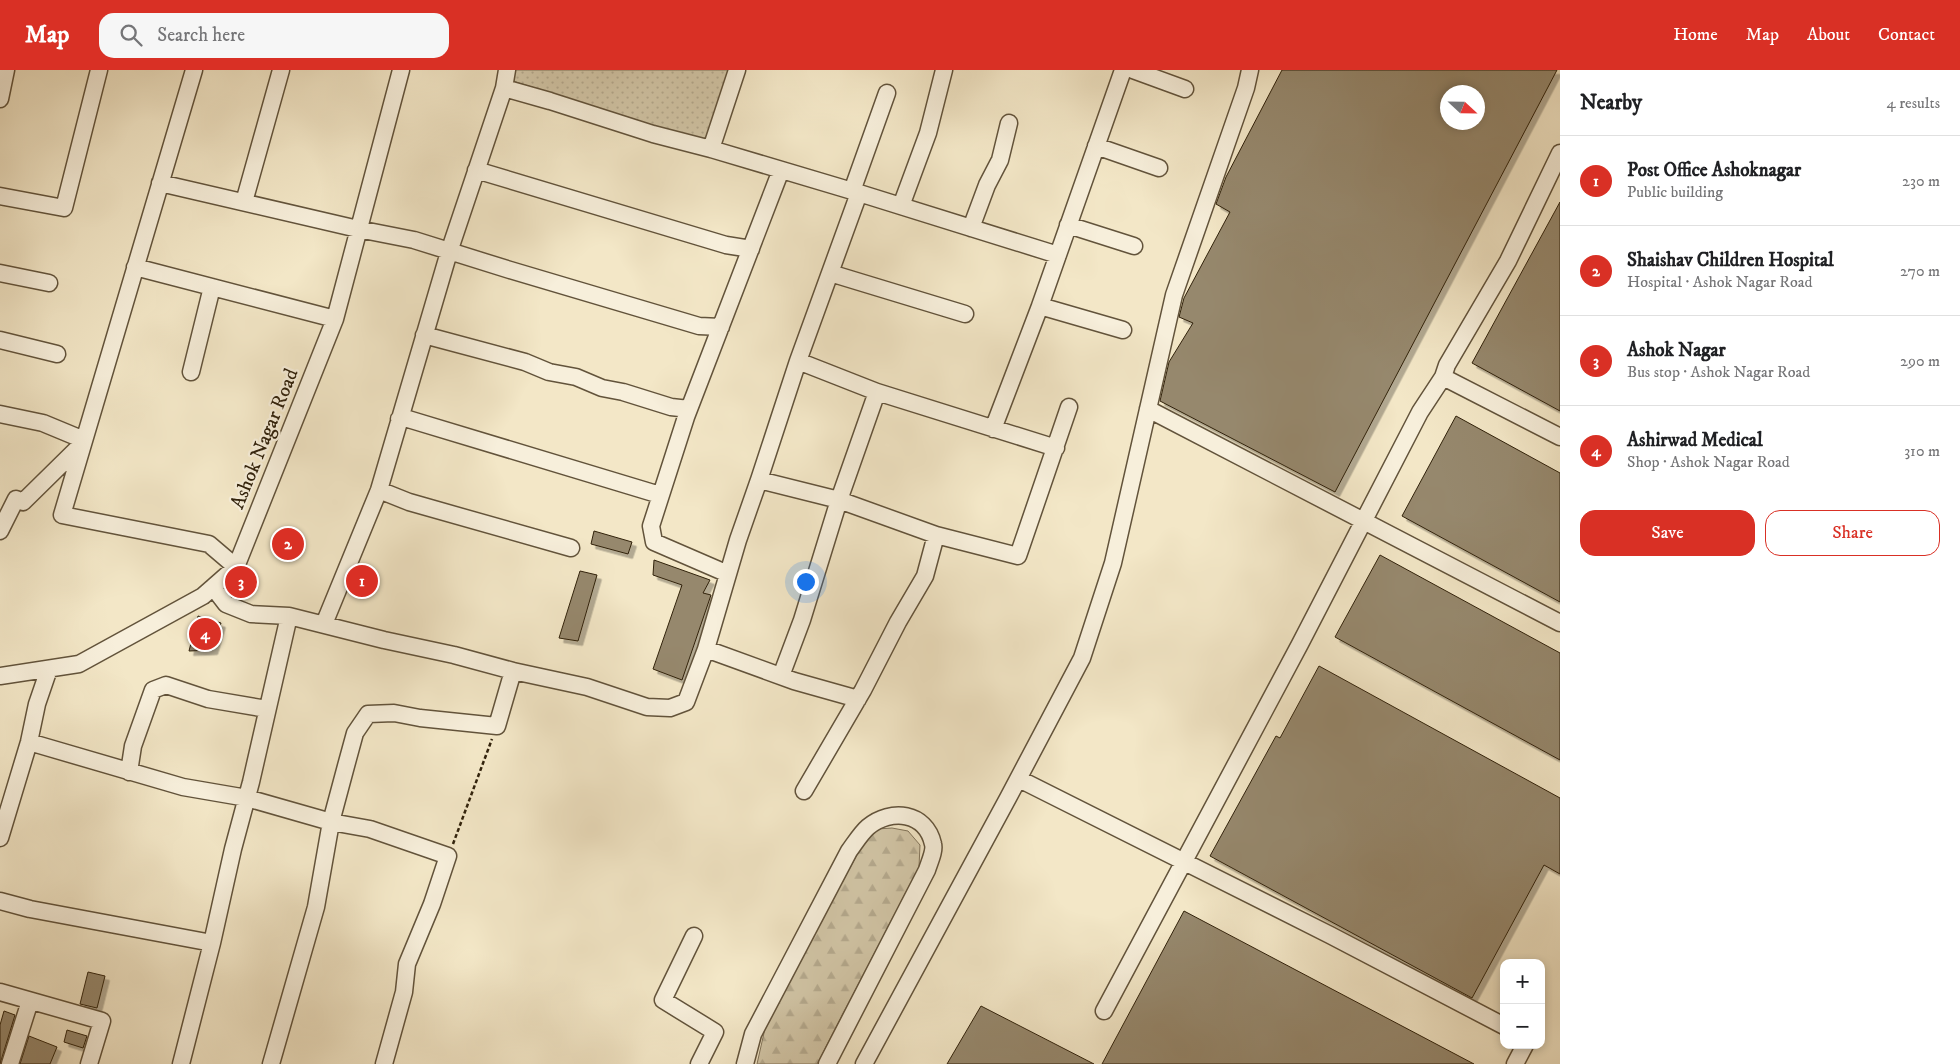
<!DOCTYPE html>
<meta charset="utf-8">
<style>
:root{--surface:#fff;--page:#f6f6f6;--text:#202124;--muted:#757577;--line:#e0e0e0;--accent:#d93025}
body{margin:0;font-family:"IM FELL DW Pica",serif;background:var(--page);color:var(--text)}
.controls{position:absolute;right:15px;bottom:15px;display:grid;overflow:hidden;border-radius:10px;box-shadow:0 2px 8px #0003}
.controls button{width:45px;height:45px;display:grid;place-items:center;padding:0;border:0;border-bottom:1px solid var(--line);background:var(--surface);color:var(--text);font:25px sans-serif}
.compass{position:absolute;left:1440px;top:15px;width:45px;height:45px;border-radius:50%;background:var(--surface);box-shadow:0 2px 8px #0003;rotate:112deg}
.you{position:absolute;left:805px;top:511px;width:18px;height:18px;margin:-12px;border:4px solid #fff;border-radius:50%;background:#1a73e8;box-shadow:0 0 0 8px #1a73e833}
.badge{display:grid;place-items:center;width:32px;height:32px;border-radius:50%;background:var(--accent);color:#fff;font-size:16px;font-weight:700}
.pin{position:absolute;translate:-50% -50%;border:2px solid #fff;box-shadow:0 1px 5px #0006}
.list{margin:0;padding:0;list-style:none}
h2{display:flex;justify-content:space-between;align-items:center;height:65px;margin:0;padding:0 20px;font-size:21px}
h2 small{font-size:16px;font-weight:400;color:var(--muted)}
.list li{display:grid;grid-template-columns:32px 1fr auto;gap:15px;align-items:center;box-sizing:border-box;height:90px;padding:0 20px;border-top:1px solid var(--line)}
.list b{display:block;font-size:19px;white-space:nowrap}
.list p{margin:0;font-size:16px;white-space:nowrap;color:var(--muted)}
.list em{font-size:16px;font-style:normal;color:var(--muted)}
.actions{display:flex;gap:10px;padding:15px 20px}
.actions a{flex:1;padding:11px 0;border:1px solid var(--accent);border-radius:15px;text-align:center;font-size:18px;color:var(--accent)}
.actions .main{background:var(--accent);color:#fff}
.icon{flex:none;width:28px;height:28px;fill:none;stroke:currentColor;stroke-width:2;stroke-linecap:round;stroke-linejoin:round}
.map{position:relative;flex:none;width:1560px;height:994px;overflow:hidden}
header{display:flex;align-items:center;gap:30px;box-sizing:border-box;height:70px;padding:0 25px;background:var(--accent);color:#fff}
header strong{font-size:24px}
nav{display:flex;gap:28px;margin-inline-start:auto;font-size:18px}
.search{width:350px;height:45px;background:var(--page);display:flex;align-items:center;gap:12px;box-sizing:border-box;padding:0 18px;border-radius:15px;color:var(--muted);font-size:19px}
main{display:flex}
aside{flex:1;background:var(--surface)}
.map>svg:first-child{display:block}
.grass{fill:url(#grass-dots);stroke:#82745a}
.forest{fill:url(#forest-firs);stroke:#82745a}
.building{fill:#96886d;stroke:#31220c;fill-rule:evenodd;filter:url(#shadow)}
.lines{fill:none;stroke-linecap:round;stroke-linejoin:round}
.minor-casing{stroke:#62533b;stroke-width:19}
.path{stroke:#31220c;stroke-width:2.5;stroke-dasharray:4 2.5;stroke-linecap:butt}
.minor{stroke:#f7efdb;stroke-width:16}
.labels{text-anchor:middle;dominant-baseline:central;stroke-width:4.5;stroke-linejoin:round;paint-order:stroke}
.street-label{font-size:20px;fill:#31220c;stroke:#f7efdb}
</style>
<header>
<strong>Map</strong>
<div class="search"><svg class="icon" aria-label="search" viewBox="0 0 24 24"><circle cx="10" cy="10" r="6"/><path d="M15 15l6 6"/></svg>Search here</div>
<nav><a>Home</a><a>Map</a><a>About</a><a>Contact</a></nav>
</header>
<main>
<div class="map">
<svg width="1560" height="994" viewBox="0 0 1560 994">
<defs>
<pattern id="grass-dots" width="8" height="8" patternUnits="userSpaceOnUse" patternTransform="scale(1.25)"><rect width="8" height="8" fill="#d2c6a7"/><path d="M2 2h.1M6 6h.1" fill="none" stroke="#b5aa8f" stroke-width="1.8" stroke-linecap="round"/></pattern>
<pattern id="forest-firs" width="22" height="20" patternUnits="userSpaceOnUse" patternTransform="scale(1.25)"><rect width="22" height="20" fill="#d2c6a7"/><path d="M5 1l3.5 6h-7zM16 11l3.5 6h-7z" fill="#b5aa8f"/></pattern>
<filter id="shadow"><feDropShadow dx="4.5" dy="4.5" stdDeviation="0" flood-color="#0004"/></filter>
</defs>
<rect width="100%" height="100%" fill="#f3e7c7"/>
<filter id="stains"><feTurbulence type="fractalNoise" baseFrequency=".004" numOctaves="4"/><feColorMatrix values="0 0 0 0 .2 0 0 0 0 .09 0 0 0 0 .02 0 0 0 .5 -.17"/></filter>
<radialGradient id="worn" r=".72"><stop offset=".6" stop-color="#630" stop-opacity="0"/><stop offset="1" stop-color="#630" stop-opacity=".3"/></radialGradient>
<!-- grass -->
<path class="grass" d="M515,0h216l-22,73 -196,-62z"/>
<!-- forest -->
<path class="forest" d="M892,758l16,3 12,14 -1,22 -102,197h-60l9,-40 93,-173 18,-22z"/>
<!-- building -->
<path class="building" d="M1282,0h275l-222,422 -175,-91 9,-39 24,-39 -14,-6 5,-19 46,-86 -14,-8 10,-27zM1448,22h30v30h-30z
M1560,132v209l-88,-48z
M1456,346l104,57v129l-158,-86z
M594,461l38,11 -4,12 -37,-10z
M283,463l16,7 -5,13 -17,-7z
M1380,485l180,98v107l-225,-123z
M654,490l56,20 -7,13 8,2 -29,85 -29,-11 29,-84 -29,-10z
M580,501l17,4 -19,66 -19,-3z
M198,546l23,7 -8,27 -24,1z
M1319,596l241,132v76l-16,-9 -72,133 -262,-142 66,-120 4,2z
M1184,841l290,153h-372z
M88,902l17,4 -8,32 -17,-4z
M981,936l113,58h-147z
M4,941l11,4 -15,49v-39z
M67,960l20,6 -4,12 -19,-6z
M29,966l28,11 -7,17h-30z"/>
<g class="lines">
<!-- minor casing -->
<g class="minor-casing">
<path id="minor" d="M194,0l-132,445 147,29 27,23
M507,0l-3,18 46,13 103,33 58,15 148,44
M1133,0l52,19
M0,29l6,-29
M1096,76l63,22
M711,79l26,-79
M476,100l250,75 25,4
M160,113l198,46 56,11 96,30 189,56 22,1
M852,121l35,-98
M0,126l64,12 35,-138
M244,132l37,-132
M901,136l27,-73 16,-63
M1068,155l66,21
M971,158l16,-43 13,-25 9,-37
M135,197l200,52
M0,203l49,10
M830,203l135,41
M1123,260l-83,-24 83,-236
M424,265l101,27 24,10 27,5 26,11 21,4 48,15 18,2
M0,270l57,14
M798,291l79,31
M191,302l21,-85
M1443,307l117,60
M1148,339l412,214
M0,344l43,9 41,17
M399,349h9l252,76
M993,359l47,-123
M1056,378l-179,-56 -38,108 97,35 82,21 51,-149
M759,410l-21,60 -32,109 88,32 64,18
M379,420l30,12 162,46
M0,461l16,-32 7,3 58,-57
M728,504l-74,-32 -3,-16 35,-109 95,-247
M213,517l13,17 25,10 38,2 95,24 70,15 59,16 74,16 60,20 23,1 16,-6 20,-53
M324,554l55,-134 70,-238 55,-164
M0,606l79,-12 124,-68 33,-29 99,-248 66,-249
M781,606l21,-56 37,-120 -80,-20 39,-119 61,-168 199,62
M29,672l154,45 64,11 84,24 39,7 78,27 -16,48 -25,60 -3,28 -20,72
M129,702l4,-26 20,-56 13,-5 42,14 59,10
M1019,709l311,156 174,91
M804,721l59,-101 35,-68 27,-46 11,-41
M0,768l29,-96 8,-38 12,-35
M0,831l30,8 182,34 21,-94 18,-67 38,-166
M694,866l-31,64 52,32 -16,32
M0,922l102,29 -13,43
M1104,941l196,-367 120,-232 23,-35 4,-12 61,-104 52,-108
M10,994l20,-63
M181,994l31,-121
M271,994l45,-157 15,-85 15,-56 9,-33 13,-19 26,-1 26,5 77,8 16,-55
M745,994l8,-30 96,-183c6,-8 12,-18 19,-24 23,-19 58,-15 65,17 2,7 -4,19 -6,26l-100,194
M864,994l144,-266 74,-140 31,-95 61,-268 72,-207 4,-18
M1515,994l10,-19"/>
</g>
<!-- path -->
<path class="path" d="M453,774l39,-105"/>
<!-- minor -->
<use href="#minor" class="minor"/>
</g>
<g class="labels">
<!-- street labels -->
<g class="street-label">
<text transform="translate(265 369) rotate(-68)">Ashok Nagar Road</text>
</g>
</g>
<rect width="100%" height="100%" filter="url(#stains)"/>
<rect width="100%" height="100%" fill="url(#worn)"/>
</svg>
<div class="controls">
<button>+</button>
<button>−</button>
</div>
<svg class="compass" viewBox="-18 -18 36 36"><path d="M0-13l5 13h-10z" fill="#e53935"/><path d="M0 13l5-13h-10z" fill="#757577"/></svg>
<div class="you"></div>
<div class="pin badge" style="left:362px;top:511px">1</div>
<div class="pin badge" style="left:288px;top:474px">2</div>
<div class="pin badge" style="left:241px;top:512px">3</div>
<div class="pin badge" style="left:205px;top:564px">4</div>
</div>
<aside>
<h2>Nearby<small>4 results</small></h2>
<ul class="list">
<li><span class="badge">1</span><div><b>Post Office Ashoknagar</b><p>Public building</p></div><em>230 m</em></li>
<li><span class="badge">2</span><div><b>Shaishav Children Hospital</b><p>Hospital · Ashok Nagar Road</p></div><em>270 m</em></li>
<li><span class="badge">3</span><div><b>Ashok Nagar</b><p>Bus stop · Ashok Nagar Road</p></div><em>290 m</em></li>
<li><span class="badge">4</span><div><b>Ashirwad Medical</b><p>Shop · Ashok Nagar Road</p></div><em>310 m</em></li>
</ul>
<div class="actions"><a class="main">Save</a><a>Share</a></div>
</aside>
</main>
